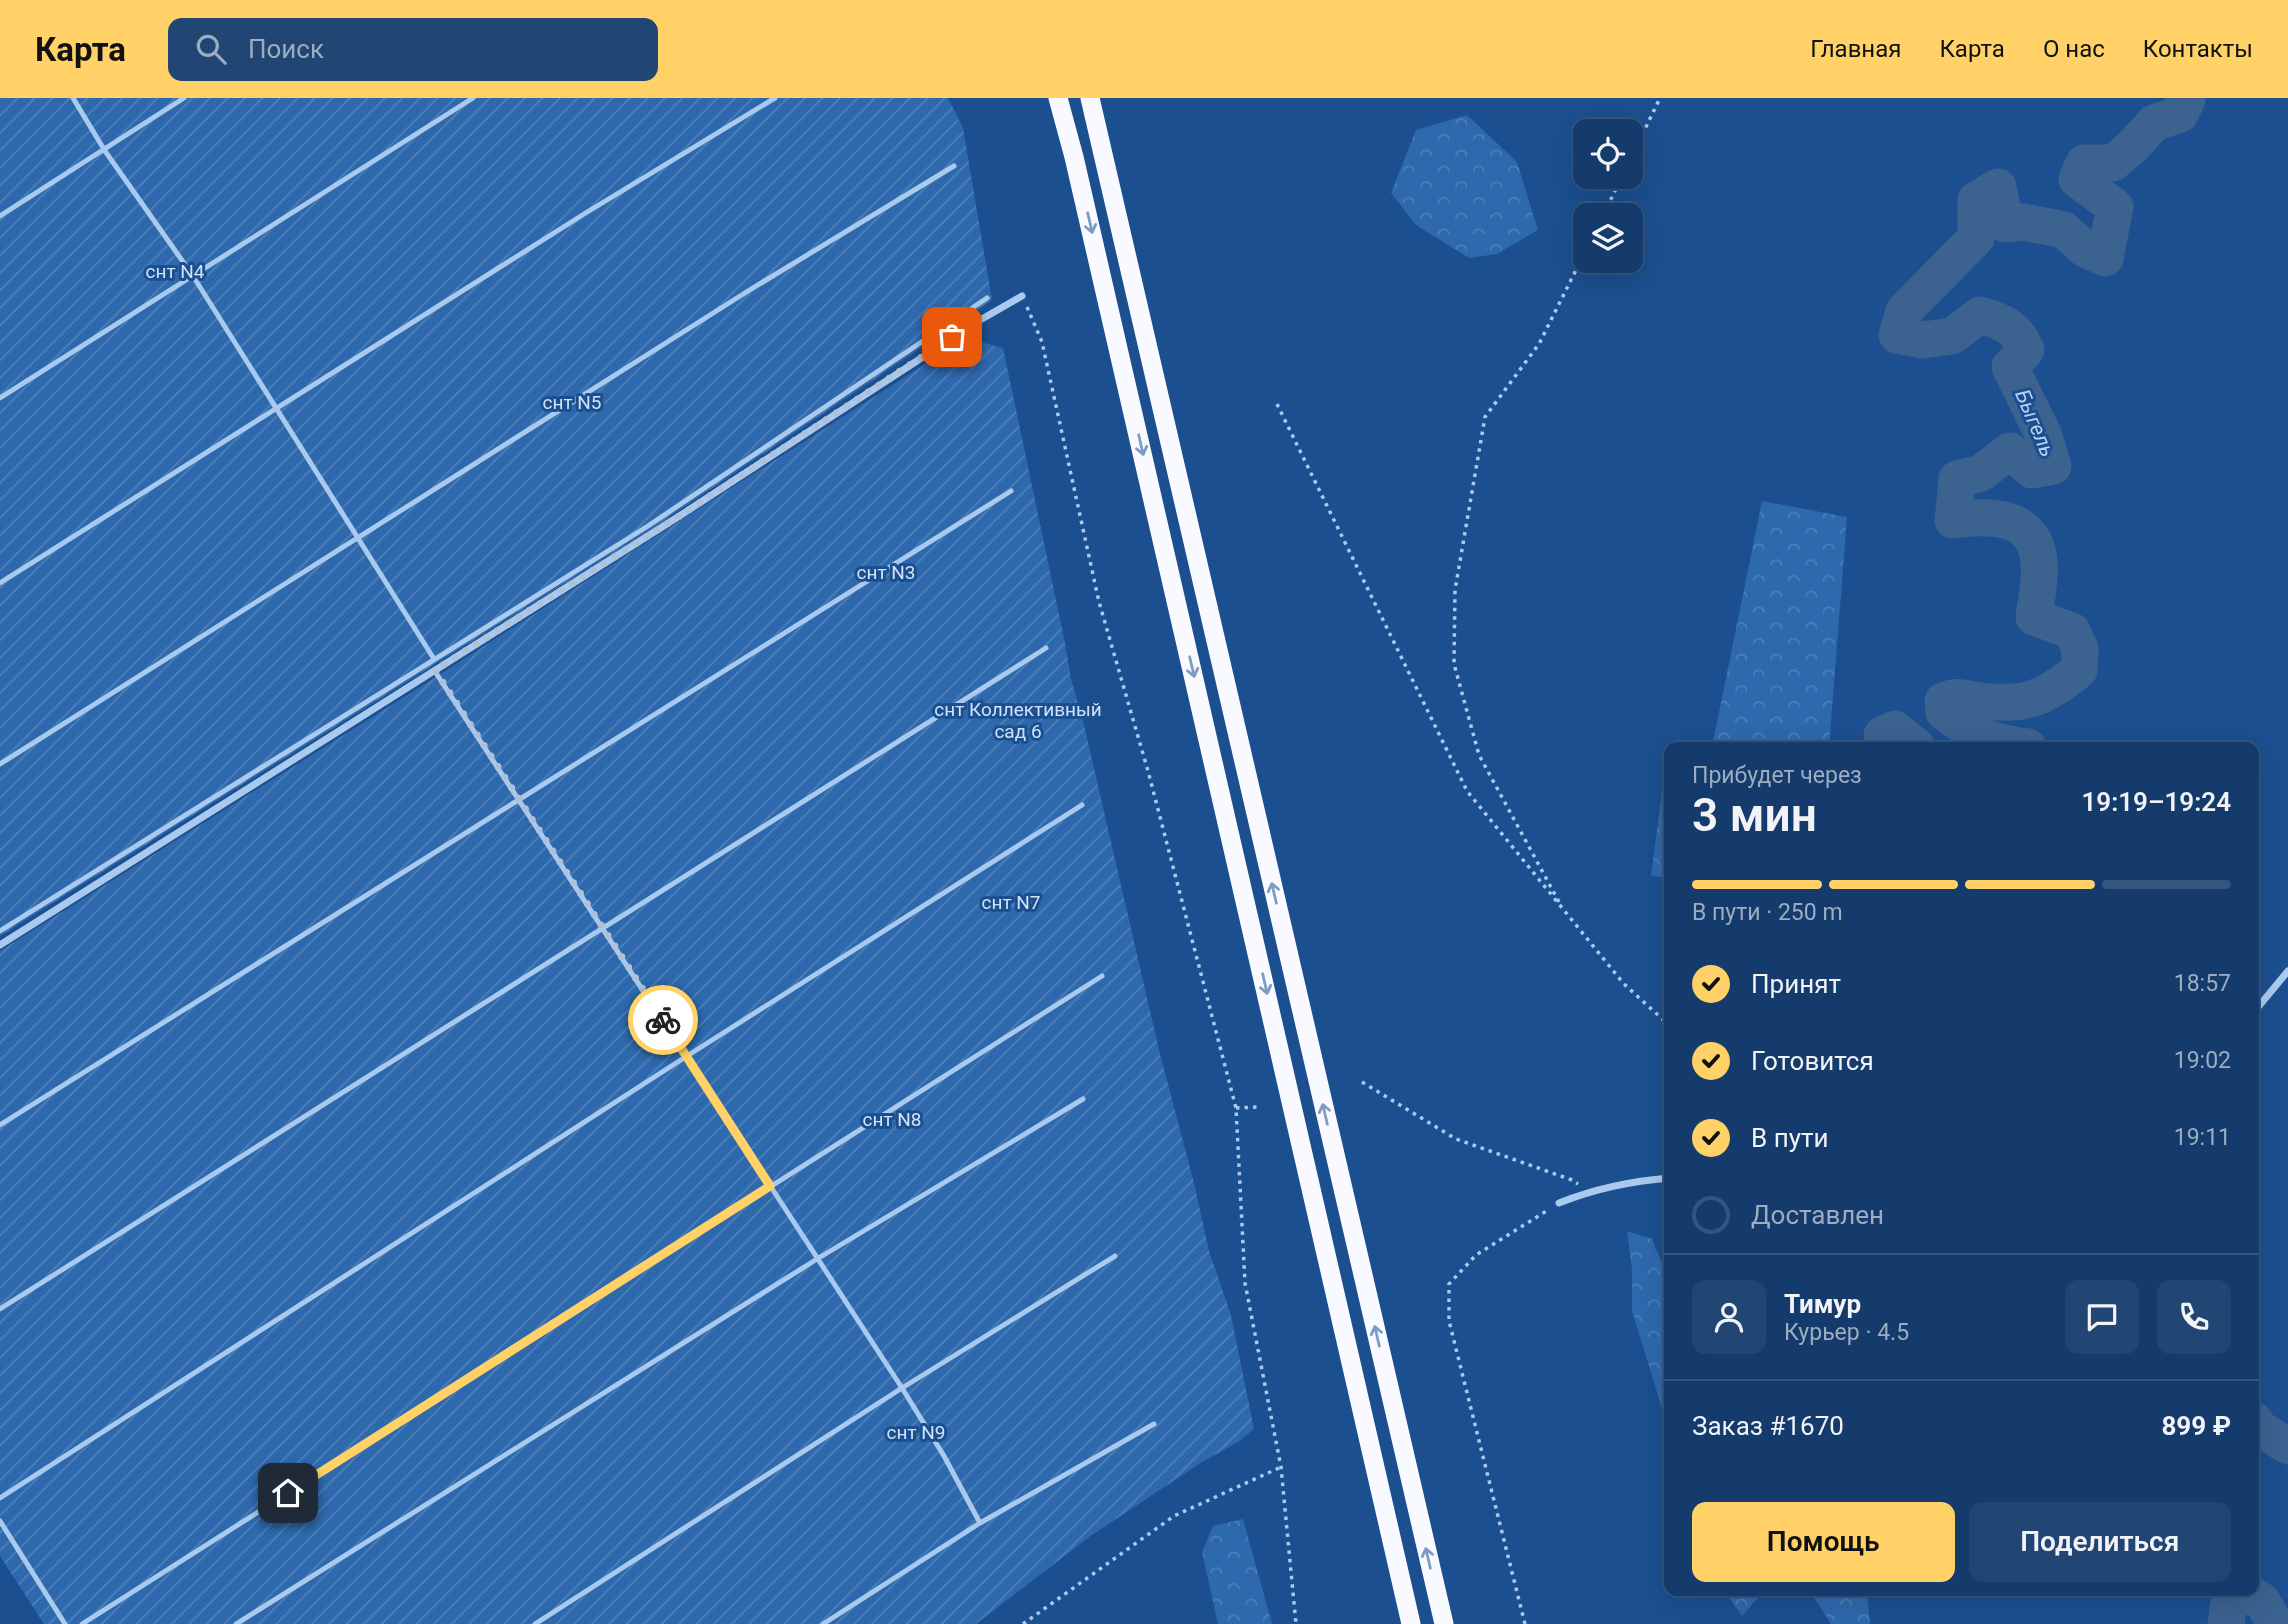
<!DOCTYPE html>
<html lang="ru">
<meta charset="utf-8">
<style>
:root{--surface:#143b6b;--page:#214673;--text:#f1f3f6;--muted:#9dadc1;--line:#33557e;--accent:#ffd166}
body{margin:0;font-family:Roboto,sans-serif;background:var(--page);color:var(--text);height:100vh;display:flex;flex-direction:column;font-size:26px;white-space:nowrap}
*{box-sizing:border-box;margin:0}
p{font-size:23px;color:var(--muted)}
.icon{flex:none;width:38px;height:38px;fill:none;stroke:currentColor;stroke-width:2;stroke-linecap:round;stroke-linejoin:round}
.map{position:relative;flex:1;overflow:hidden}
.sheet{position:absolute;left:1664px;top:644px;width:595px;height:854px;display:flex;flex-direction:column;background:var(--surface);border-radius:14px;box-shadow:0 7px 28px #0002,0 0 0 2px var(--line)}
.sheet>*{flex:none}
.buttons{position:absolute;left:1573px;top:21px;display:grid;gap:14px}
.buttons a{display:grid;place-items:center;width:70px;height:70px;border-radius:14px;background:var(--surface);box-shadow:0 7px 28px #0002,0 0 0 2px var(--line);font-size:35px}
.pin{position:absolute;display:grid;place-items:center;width:60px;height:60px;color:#fff;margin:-30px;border-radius:14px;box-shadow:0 4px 10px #0006}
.courier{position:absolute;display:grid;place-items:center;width:70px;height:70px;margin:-35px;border:5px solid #ffd166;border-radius:50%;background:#fff;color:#222;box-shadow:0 2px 9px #0007}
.summary em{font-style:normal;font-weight:600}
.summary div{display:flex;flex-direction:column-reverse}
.summary{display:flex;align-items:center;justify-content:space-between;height:119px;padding:0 28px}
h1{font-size:46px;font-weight:600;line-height:52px}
.bar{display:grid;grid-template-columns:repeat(4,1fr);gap:10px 7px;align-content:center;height:84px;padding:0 28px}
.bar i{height:9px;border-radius:5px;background:var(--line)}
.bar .selected{background:var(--accent)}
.bar p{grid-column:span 4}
.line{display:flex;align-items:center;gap:18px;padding:0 28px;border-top:2px solid var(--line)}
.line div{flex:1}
.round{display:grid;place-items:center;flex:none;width:74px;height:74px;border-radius:14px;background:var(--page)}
ol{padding:0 28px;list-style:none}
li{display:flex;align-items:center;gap:21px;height:77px}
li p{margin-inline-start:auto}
li .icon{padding:7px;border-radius:50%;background:var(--accent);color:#111;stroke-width:4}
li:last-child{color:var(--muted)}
li i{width:38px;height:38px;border:4px solid var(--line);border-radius:50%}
.action{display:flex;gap:14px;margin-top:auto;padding:14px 28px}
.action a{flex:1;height:80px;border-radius:14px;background:var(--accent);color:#111;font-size:28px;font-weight:600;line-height:80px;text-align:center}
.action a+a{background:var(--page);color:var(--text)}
header{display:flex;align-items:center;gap:42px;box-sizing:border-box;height:98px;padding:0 35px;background:var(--accent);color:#111}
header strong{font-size:33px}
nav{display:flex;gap:38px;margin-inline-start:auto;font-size:24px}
.search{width:490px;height:63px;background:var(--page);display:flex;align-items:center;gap:18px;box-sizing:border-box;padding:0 24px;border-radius:14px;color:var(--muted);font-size:26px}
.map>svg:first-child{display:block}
.forest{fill:url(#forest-crowns)}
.garden{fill:url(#garden-furrows)}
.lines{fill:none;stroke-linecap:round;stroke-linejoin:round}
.river{stroke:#3c6290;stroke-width:37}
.path{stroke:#a9c9ee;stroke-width:3.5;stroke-dasharray:3.5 5;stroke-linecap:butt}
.service{stroke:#a9c9ee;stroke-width:5}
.minor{stroke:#a9c9ee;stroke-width:7}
.trunk{stroke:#f8faff;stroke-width:19}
.oneway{stroke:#7e9cc1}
.done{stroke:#afc1d8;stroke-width:7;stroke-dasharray:0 12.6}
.route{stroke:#ffd166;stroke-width:9}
.labels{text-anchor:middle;stroke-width:6;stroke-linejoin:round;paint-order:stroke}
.park-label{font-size:19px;fill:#cfe3fa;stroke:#1b4f8f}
.water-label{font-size:21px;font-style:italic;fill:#b5d3f5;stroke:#1b4f8f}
</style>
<header>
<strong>Карта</strong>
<div class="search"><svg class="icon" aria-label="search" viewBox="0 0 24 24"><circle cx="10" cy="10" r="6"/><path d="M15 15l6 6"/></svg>Поиск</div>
<nav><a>Главная</a><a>Карта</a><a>О нас</a><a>Контакты</a></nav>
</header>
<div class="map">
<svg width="2288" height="1526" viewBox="0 0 2288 1526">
<defs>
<pattern id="forest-crowns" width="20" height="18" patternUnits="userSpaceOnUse" patternTransform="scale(1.75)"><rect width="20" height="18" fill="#2e69ad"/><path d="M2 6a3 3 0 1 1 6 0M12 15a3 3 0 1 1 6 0" fill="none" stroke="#4d80b9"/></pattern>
<pattern id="garden-furrows" width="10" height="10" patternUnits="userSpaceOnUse" patternTransform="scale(1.75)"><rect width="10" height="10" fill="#2e69ad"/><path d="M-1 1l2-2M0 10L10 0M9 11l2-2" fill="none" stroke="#4d80b9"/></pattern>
</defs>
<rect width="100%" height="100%" fill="#1b4f8f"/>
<!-- forest -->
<path class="forest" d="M1467 17 1517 64 1538 132 1497 156 1469 160 1416 127 1391 95 1416 32Z
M1762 403 1847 419 1829 649H1712Z
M1666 663 1670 664 1669 780 1651 778Z
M1627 1133 1652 1141 1669 1183V1333L1632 1213V1171Z
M1243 1421 1272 1526H1218L1202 1454 1213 1428Z
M1724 1493H1764L1742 1518Z
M1810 1493H1867L1870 1526H1831Z"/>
<!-- garden -->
<path class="garden" d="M0 0H948L963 30 992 202 650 432 0 838Z
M966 240 1003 250 1065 545 1071 581 1084 627 1160 956 1194 1085 1209 1153 1231 1217 1254 1331 1238 1344 1202 1364 1089 1439 976 1526H44L0 1458V853L420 589Z"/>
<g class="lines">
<!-- river -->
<path class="river" d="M1885 649 1882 637 1895 631 1917 649
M2028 649C1993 646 1972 636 1944 614L1943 603C1957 597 1961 600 1975 602 2022 609 2043 602 2079 572L2080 551 2072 533 2034 519C2036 502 2041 481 2039 464 2035 416 1990 417 1953 422L1957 381 1981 375 2010 353 2032 372 2053 368 2044 338 2010 269 2026 252C2016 228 2003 224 1980 217L1952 238 1923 242 1897 237 1904 213 1976 140V102L1998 89 2005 126 2024 124 2064 132 2085 151 2105 160 2115 109 2077 81 2084 65H2113L2133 48 2154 25 2180 16 2187 2 2184 0
M2254 1322 2260 1331 2288 1348
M2226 1526 2228 1509 2246 1493 2262 1503 2275 1526"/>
<!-- path -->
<path class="path" d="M1631 60 1660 0
M1603 117 1622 79
M1027 209 1042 244 1099 504 1148 673 1236 1010 1245 1185 1281 1369 1296 1526
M1277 306 1467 693 1624 886 1670 928
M1559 804 1479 657 1454 566 1455 492 1485 319 1539 246 1586 152
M1362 984 1456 1041 1572 1082 1578 1086
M1236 1010 1257 1009
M1023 1526 1174 1418 1281 1369
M1525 1526 1449 1223V1186L1476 1157 1548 1112"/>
<!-- service -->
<path class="service" d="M73 0 105 53 193 178 434 561
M0 118 184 0
M0 300 473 0
M0 485 584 116 775 0
M434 572 902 1290 944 1358 980 1425
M0 666 748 193 954 68
M0 833 648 428 987 200
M0 1027 1011 393
M0 1211 1046 550
M0 1400 687 958 1082 707
M0 1423 65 1526
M82 1526 1102 878
M236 1526 817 1161 1083 1001
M535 1526 902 1290 1115 1158
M823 1526 980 1425 1154 1326"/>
<!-- minor -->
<path class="minor" d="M0 847 681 417 975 225 1022 198
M2254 914 2288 873
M1559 1105C1594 1091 1631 1083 1670 1080"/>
<!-- trunk -->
<path class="trunk" d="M1058 0 1074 59 1411 1526
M1090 0 1444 1526"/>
</g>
<!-- one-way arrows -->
<defs><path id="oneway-shaft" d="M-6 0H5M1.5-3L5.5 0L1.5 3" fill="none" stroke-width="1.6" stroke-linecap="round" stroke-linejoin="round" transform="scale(1.75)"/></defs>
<g class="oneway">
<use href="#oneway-shaft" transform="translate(1090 125) rotate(77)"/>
<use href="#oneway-shaft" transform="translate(1141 347) rotate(77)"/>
<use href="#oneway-shaft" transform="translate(1192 569) rotate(77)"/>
<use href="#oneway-shaft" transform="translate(1274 795) rotate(-103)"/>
<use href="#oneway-shaft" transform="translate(1265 886) rotate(77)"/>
<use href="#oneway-shaft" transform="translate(1325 1016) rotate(-103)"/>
<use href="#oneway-shaft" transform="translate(1377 1238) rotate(-103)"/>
<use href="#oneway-shaft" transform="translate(1428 1460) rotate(-103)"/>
</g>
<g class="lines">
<!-- done -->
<path class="done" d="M663 922 435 572 681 417 952 239"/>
<!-- route -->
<path class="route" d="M288 1395 770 1088 663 922"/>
</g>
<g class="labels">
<!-- park labels -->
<g class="park-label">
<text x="175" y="180">снт N4</text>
<text x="572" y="311">снт N5</text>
<text x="886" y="481">снт N3</text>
<text x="1018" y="618">снт Коллективный<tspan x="1018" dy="22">сад 6</tspan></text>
<text x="1011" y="811">снт N7</text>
<text x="892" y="1028">снт N8</text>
<text x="916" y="1341">снт N9</text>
</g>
<!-- water labels -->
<g class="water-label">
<text transform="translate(2035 325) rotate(67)" y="7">Быгель</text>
</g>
</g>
</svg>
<div class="buttons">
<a><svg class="icon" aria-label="locate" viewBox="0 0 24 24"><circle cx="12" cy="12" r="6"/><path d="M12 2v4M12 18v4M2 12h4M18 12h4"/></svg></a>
<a><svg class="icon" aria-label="layers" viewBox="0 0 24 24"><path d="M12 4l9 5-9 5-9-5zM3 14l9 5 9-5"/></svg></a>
</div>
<div class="pin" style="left:952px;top:239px;background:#ea580c"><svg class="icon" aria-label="bag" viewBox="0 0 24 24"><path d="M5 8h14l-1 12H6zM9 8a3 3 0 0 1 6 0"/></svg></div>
<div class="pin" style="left:288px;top:1395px;background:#1f2937"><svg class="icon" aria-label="home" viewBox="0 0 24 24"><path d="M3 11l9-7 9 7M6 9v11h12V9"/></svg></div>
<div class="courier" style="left:663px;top:922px"><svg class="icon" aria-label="bike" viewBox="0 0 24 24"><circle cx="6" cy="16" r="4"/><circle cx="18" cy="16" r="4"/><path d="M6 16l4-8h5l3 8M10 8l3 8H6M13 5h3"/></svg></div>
<section class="sheet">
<div class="summary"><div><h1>3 мин</h1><p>Прибудет через</p></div><em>19:19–19:24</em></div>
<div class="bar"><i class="selected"></i><i class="selected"></i><i class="selected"></i><i></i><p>В пути · 250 m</p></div>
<ol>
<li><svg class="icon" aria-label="check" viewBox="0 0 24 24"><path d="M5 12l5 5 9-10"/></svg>Принят<p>18:57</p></li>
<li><svg class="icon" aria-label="check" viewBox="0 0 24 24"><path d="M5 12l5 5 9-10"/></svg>Готовится<p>19:02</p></li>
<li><svg class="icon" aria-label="check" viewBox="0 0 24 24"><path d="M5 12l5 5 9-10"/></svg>В пути<p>19:11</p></li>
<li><i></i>Доставлен</li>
</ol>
<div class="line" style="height:126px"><a class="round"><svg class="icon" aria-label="person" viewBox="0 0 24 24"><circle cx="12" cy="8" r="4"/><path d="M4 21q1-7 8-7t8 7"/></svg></a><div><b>Тимур</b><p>Курьер · 4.5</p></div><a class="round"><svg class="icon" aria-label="chat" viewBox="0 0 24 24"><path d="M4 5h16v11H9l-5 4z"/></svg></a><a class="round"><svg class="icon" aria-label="phone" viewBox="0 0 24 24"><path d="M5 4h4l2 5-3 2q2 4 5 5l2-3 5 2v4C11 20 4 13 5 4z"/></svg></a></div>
<div class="line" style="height:91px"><div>Заказ #1670</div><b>899 ₽</b></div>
<div class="action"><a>Помощь</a><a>Поделиться</a></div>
</section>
</div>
